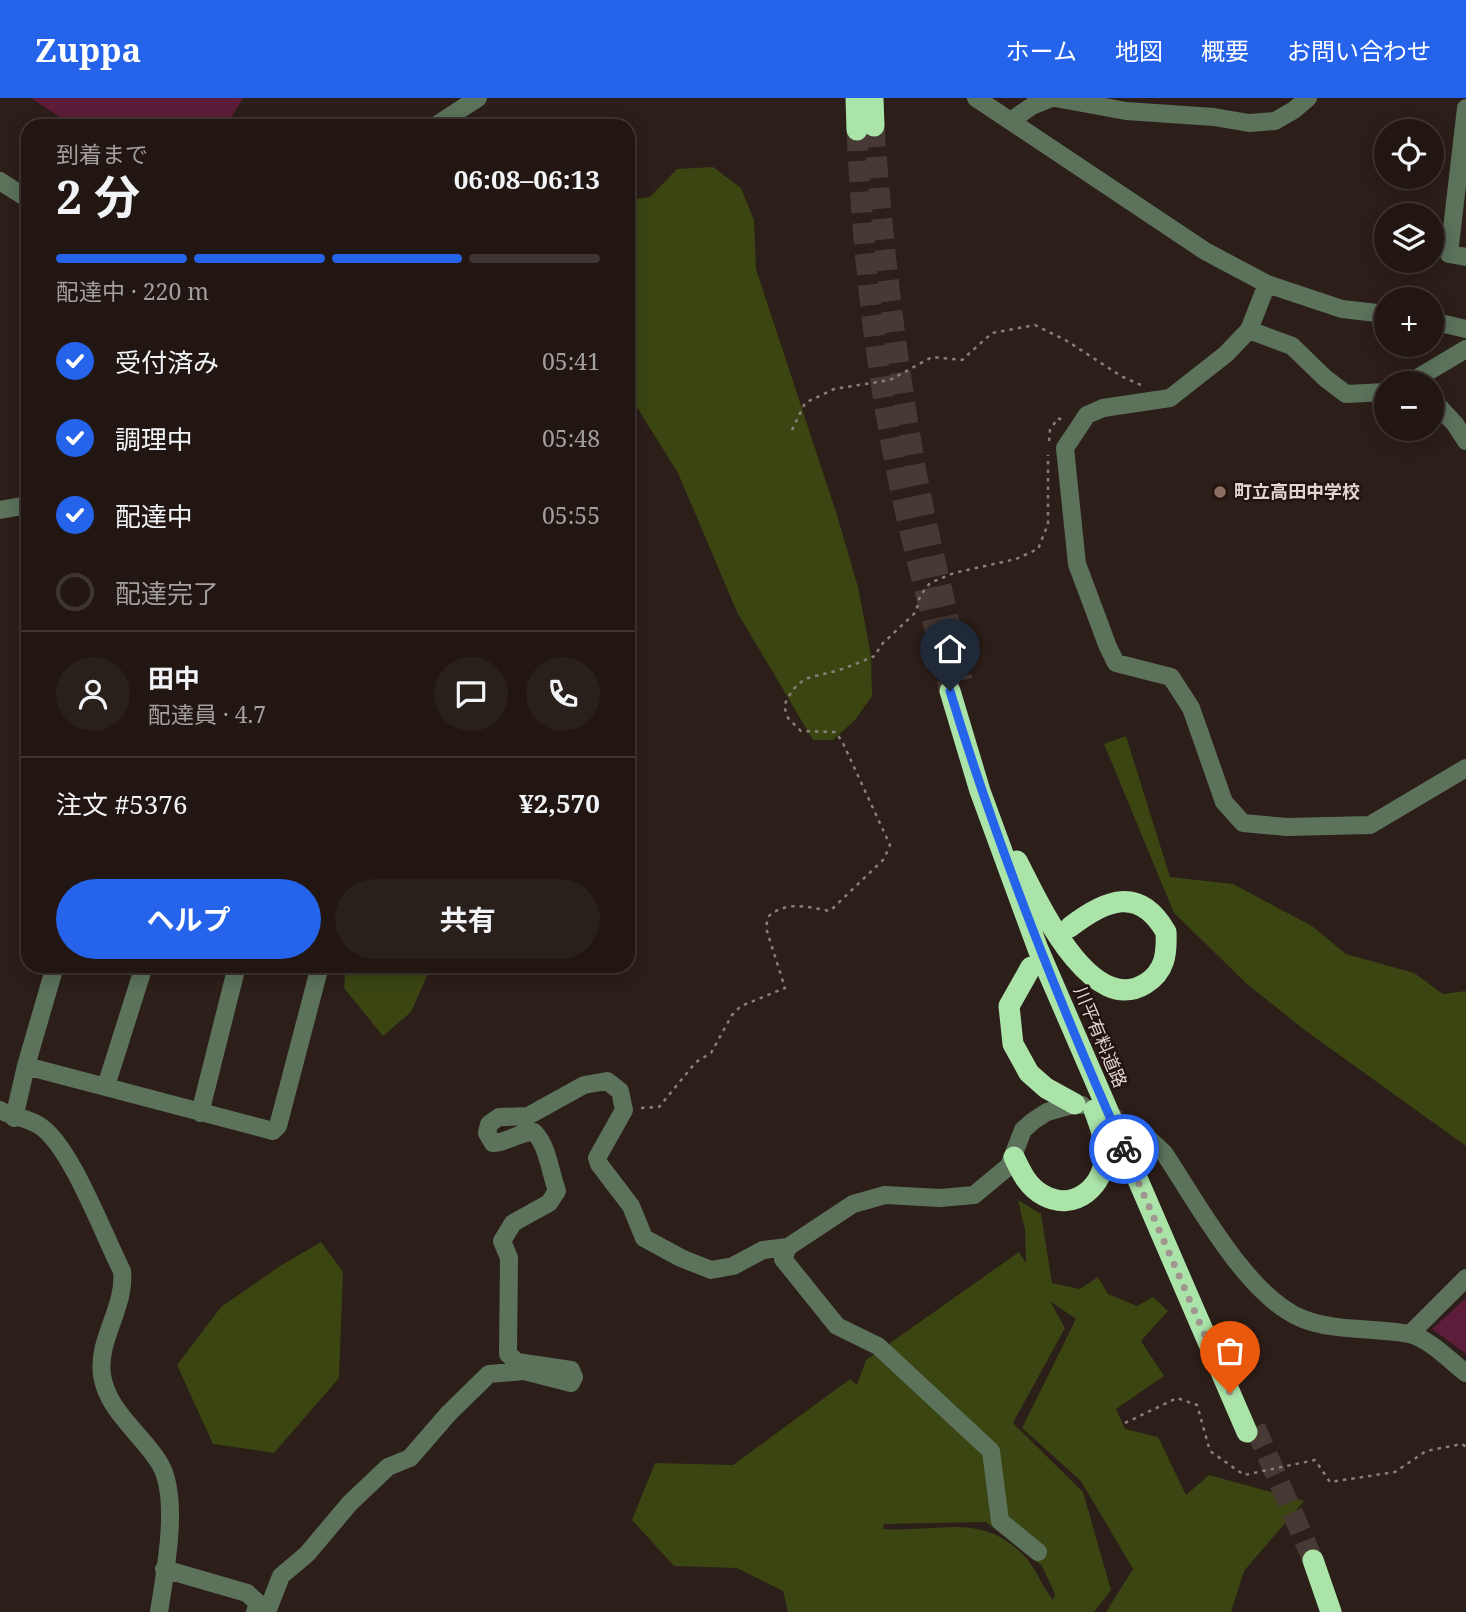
<!DOCTYPE html>
<html lang="ja">
<meta charset="utf-8">
<style>
:root{--surface:#211612;--page:#291f1b;--text:#f1f3f6;--muted:#a29f9f;--line:#3e3532;--accent:#2563eb}
body{margin:0;font-family:"Noto Serif","Noto Sans JP",serif;background:var(--page);color:var(--text);height:100vh;display:flex;flex-direction:column;font-size:26px;white-space:nowrap}
*{box-sizing:border-box;margin:0}
p{font-size:23px;color:var(--muted)}
.icon{flex:none;width:38px;height:38px;fill:none;stroke:currentColor;stroke-width:2;stroke-linecap:round;stroke-linejoin:round}
.map{position:relative;flex:1;overflow:hidden}
.details{position:absolute;left:21px;top:21px;width:614px;height:854px;display:flex;flex-direction:column;background:var(--surface);border-radius:21px;box-shadow:0 4px 18px #0003,0 0 0 2px var(--line)}
.details>*{flex:none}
.controls{position:absolute;left:1374px;top:21px;display:grid;gap:14px}
.controls a{display:grid;place-items:center;width:70px;height:70px;border-radius:50%;background:var(--surface);box-shadow:0 4px 18px #0003,0 0 0 2px var(--line);font-size:35px}
.pin{position:absolute;display:grid;place-items:center;width:60px;height:60px;color:#fff;margin:-72px -30px;border-radius:50% 50% 50% 0;rotate:-45deg;box-shadow:0 0 7px #0007}
.pin .icon{rotate:45deg}
.courier{position:absolute;display:grid;place-items:center;width:70px;height:70px;margin:-35px;border:5px solid #2563eb;border-radius:50%;background:#fff;color:#222;box-shadow:0 2px 9px #0007}
.overview em{font-style:normal;font-weight:700}
.overview div{display:flex;flex-direction:column-reverse}
.overview{display:flex;align-items:center;justify-content:space-between;height:119px;padding:0 35px}
h1{font-size:46px;font-weight:700;line-height:52px}
.bar{display:grid;grid-template-columns:repeat(4,1fr);gap:10px 7px;align-content:center;height:84px;padding:0 35px}
.bar i{height:9px;border-radius:5px;background:var(--line)}
.bar .on{background:var(--accent)}
.bar p{grid-column:span 4}
.line{display:flex;align-items:center;gap:18px;padding:0 35px;border-top:2px solid var(--line)}
.line div{flex:1}
.round{display:grid;place-items:center;flex:none;width:74px;height:74px;border-radius:37px;background:var(--page)}
ol{padding:0 35px;list-style:none}
li{display:flex;align-items:center;gap:21px;height:77px}
li p{margin-inline-start:auto}
li .icon{padding:7px;border-radius:50%;background:var(--accent);color:#fff;stroke-width:4}
li:last-child{color:var(--muted)}
li i{width:38px;height:38px;border:4px solid var(--line);border-radius:50%}
.button{display:flex;gap:14px;margin-top:auto;padding:14px 35px}
.button a{flex:1;height:80px;border-radius:42px;background:var(--accent);color:#fff;font-size:28px;font-weight:700;line-height:80px;text-align:center}
.button a+a{background:var(--page);color:var(--text)}
header{display:flex;align-items:center;gap:42px;box-sizing:border-box;height:98px;padding:0 35px;background:var(--accent);color:#fff}
header strong{font-size:33px}
nav{display:flex;gap:38px;margin-inline-start:auto;font-size:24px}
.map>svg:first-child{display:block}
.green{fill:#3a4512;fill-rule:evenodd}
.building{fill:#5d1c39}
.lines{fill:none;stroke-linecap:round;stroke-linejoin:round}
.minor-tunnel{stroke:#473934;stroke-width:18;stroke-dasharray:18 9;stroke-linecap:butt}
.highway-tunnel{stroke:#473934;stroke-width:21;stroke-dasharray:21 10;stroke-linecap:butt}
.path{stroke:#8a7e79;stroke-width:2.5;stroke-dasharray:3.5 5;stroke-linecap:butt}
.minor{stroke:#5c725b;stroke-width:18}
.highway{stroke:#abe4a9;stroke-width:21}
.done{stroke:#a09590;stroke-width:7;stroke-dasharray:0 12.6}
.route{stroke:#2563eb;stroke-width:9}
.education-dot{fill:#8d6e63;stroke:#22150f;stroke-width:2.5}
.labels{text-anchor:middle;stroke-width:5;stroke-linejoin:round;paint-order:stroke}
.poi-label{font-size:18px;font-weight:bold;fill:#dfd5d1;stroke:#22150f;text-anchor:start}
.street-label{font-size:18px;fill:#dfd5d1;stroke:#22150f}
</style>
<header>
<strong>Zuppa</strong>
<nav><a>ホーム</a><a>地図</a><a>概要</a><a>お問い合わせ</a></nav>
</header>
<div class="map">
<svg width="1466" height="1514" viewBox="0 0 1466 1514">
<rect width="100%" height="100%" fill="#2c1e18"/>
<!-- green -->
<path class="green" d="M713 69 741 90 754 122 756 171 836 414 858 489 871 557 872 598 855 622 833 642H813L737 514 678 375 628 295V102L650 99 677 71Z
M1126 638 1170 779 1233 786 1312 828 1346 856 1414 875 1443 896 1466 893V1048L1306 933 1247 886 1174 815 1104 646Z
M346 868H431V869L411 914 383 938 344 890Z
M1018 1102 1041 1116 1052 1185 1080 1191 1098 1179 1108 1196 1137 1208 1153 1199 1168 1213 1141 1243 1164 1278 1116 1311 1125 1331 1158 1339 1186 1397 1209 1377 1304 1403 1244 1473 1231 1514H1106L1133 1471 1081 1383 1022 1330 1076 1221 1050 1203 1065 1230 1013 1325 1083 1394 1111 1492 1094 1514H788L783 1493 737 1470 674 1468 632 1422 655 1365 733 1367 850 1281 857 1287 866 1262 1019 1154 1026 1165 1025 1132ZM986 1424 1042 1468 1055 1496 1053 1502C1043 1490 1037 1473 1027 1461 984 1412 938 1435 883 1431L884 1426Z
M321 1144 343 1174 339 1280 274 1355 213 1346 177 1267 221 1209 280 1168Z"/>
<!-- building -->
<path class="building" d="M31 0H243L226 28H73Z
M1466 1200V1256L1432 1231Z"/>
<g class="lines">
<!-- minor-tunnel -->
<path class="minor-tunnel" d="M1103 1014 1126 1024 1148 1040"/>
<!-- highway-tunnel -->
<path class="highway-tunnel" d="M874 28C882 142 895 255 915 368 928 440 947 510 962 582
M857 32C862 145 874 259 896 370 911 445 933 519 950 593
M1255 1329 1313 1462"/>
<!-- path -->
<path class="path" d="M792 332 805 305 834 291 890 282 932 259 962 262 992 235 1035 227 1067 243 1121 278 1141 287
M1049 343 1050 332 1058 320 1064 323
M641 1010 659 1009 696 964 711 955 732 917 741 908 785 890 766 830 768 819C786 802 807 809 830 813L884 761 890 747 842 643 835 634 801 633 788 620 784 608C799 575 810 581 839 572 852 568 864 562 875 558L881 547 916 514 920 498 930 485 954 475 1016 461 1038 451 1048 426V357
M1125 1325 1177 1300 1197 1307 1210 1353 1244 1377 1315 1362 1330 1384 1395 1374 1426 1353 1462 1346 1466 1349"/>
<!-- minor -->
<path class="minor" d="M976 0 1205 153 1267 186 1342 211 1386 216
M1055 0 1126 13 1214 19 1249 25 1275 23 1294 12 1308 0
M1466 10 1449 156 1466 159
M1012 22 1032 8 1052 0
M435 28 478 0
M0 83 28 101
M1267 186 1249 232 1226 256 1170 300 1103 310 1087 317 1065 350 1077 466 1108 549 1116 565 1171 579 1191 610 1224 704 1243 725 1287 729 1370 727 1466 670
M1432 223 1466 231
M1249 232 1292 248 1325 280 1346 296 1386 294
M1409 285 1466 251
M1432 301 1455 326 1466 343
M0 412 28 407
M26 968 273 1033 278 1028 320 868
M106 988 144 868
M0 1012C12 1019 29 1020 40 1028 71 1048 104 1138 122 1173 126 1209 97 1241 102 1277 107 1313 143 1337 160 1366 180 1400 165 1475 159 1514
M200 1015 237 868
M14 1020 26 968 55 868
M1148 1040 1164 1055C1197 1104 1248 1200 1303 1221 1337 1234 1373 1229 1409 1236 1430 1241 1449 1262 1466 1275
M1410 1236 1466 1180
M1038 1454 1000 1423 991 1353 878 1248 837 1228 783 1161 788 1149 853 1106 885 1097 940 1100 974 1097 1009 1068 1023 1032 1033 1023 1047 1014 1075 1006 1082 1007
M164 1471 247 1495 258 1505 255 1514
M267 1514 281 1478 307 1456 350 1405 388 1369 410 1360 449 1315 489 1276 524 1273 571 1285 574 1279 571 1272 517 1264 508 1256 509 1160 502 1143 513 1125 549 1105 557 1093C550 1074 548 1048 534 1034 518 1034 509 1044 493 1045L487 1035 489 1026 499 1019 528 1018 584 987 607 983 620 993 624 1012 597 1060 599 1066 631 1108 644 1140 681 1160 711 1172 733 1168 763 1152 788 1149"/>
<!-- highway -->
<path class="highway" d="M856 0 857 32
M873 0 874 28
M950 593 980 693 1038 851 1247 1334
M1017 763C1036 799 1089 920 1145 886 1165 874 1167 856 1166 834 1139 787 1105 802 1070 829
M1031 869 1009 908 1013 946 1029 975 1046 990 1075 1006
M1014 1059C1021 1074 1028 1089 1043 1097 1075 1115 1106 1087 1105 1054 1105 1040 1099 1025 1094 1012
M1313 1462 1331 1514"/>
</g>
<g class="lines">
<!-- done -->
<path class="done" d="M1124 1051 1230 1295"/>
<!-- route -->
<path class="route" d="M950 593C998 751 1057 900 1124 1051"/>
</g>
<!-- markers -->
<circle class="education-dot" cx="1220" cy="394" r="7"/>
<g class="labels">
<!-- poi labels -->
<g class="poi-label">
<text x="1234" y="400">町立高田中学校</text>
</g>
<!-- street labels -->
<g class="street-label">
<text transform="translate(1100 939) rotate(67)" y="6">川平有料道路</text>
</g>
</g>
</svg>
<div class="controls">
<a><svg class="icon" aria-label="locate" viewBox="0 0 24 24"><circle cx="12" cy="12" r="6"/><path d="M12 2v4M12 18v4M2 12h4M18 12h4"/></svg></a>
<a><svg class="icon" aria-label="layers" viewBox="0 0 24 24"><path d="M12 4l9 5-9 5-9-5zM3 14l9 5 9-5"/></svg></a>
<a>+</a>
<a>−</a>
</div>
<div class="pin" style="left:1230px;top:1295px;background:#ea580c"><svg class="icon" aria-label="bag" viewBox="0 0 24 24"><path d="M5 8h14l-1 12H6zM9 8a3 3 0 0 1 6 0"/></svg></div>
<div class="pin" style="left:950px;top:593px;background:#1f2937"><svg class="icon" aria-label="home" viewBox="0 0 24 24"><path d="M3 11l9-7 9 7M6 9v11h12V9"/></svg></div>
<div class="courier" style="left:1124px;top:1051px"><svg class="icon" aria-label="bike" viewBox="0 0 24 24"><circle cx="6" cy="16" r="4"/><circle cx="18" cy="16" r="4"/><path d="M6 16l4-8h5l3 8M10 8l3 8H6M13 5h3"/></svg></div>
<section class="details">
<div class="overview"><div><h1>2 分</h1><p>到着まで</p></div><em>06:08–06:13</em></div>
<div class="bar"><i class="on"></i><i class="on"></i><i class="on"></i><i></i><p>配達中 · 220 m</p></div>
<ol>
<li><svg class="icon" aria-label="check" viewBox="0 0 24 24"><path d="M5 12l5 5 9-10"/></svg>受付済み<p>05:41</p></li>
<li><svg class="icon" aria-label="check" viewBox="0 0 24 24"><path d="M5 12l5 5 9-10"/></svg>調理中<p>05:48</p></li>
<li><svg class="icon" aria-label="check" viewBox="0 0 24 24"><path d="M5 12l5 5 9-10"/></svg>配達中<p>05:55</p></li>
<li><i></i>配達完了</li>
</ol>
<div class="line" style="height:126px"><a class="round"><svg class="icon" aria-label="person" viewBox="0 0 24 24"><circle cx="12" cy="8" r="4"/><path d="M4 21q1-7 8-7t8 7"/></svg></a><div><b>田中</b><p>配達員 · 4.7</p></div><a class="round"><svg class="icon" aria-label="chat" viewBox="0 0 24 24"><path d="M4 5h16v11H9l-5 4z"/></svg></a><a class="round"><svg class="icon" aria-label="phone" viewBox="0 0 24 24"><path d="M5 4h4l2 5-3 2q2 4 5 5l2-3 5 2v4C11 20 4 13 5 4z"/></svg></a></div>
<div class="line" style="height:91px"><div>注文 #5376</div><b>¥2,570</b></div>
<div class="button"><a>ヘルプ</a><a>共有</a></div>
</section>
</div>
